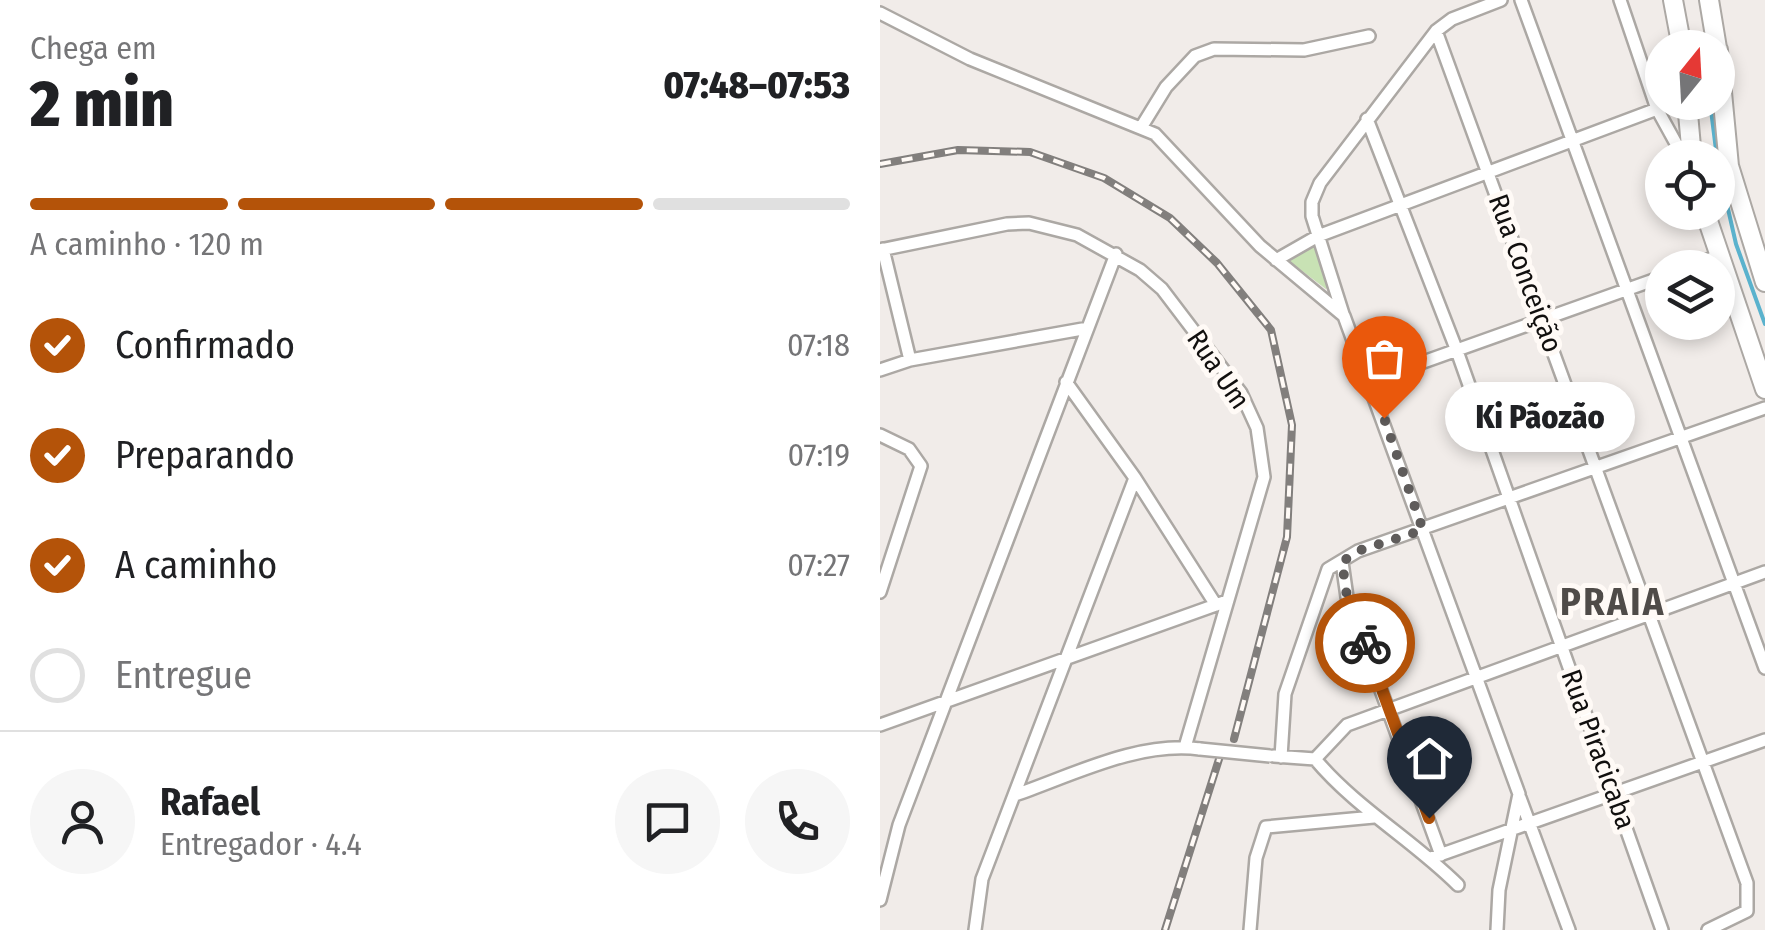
<!DOCTYPE html>
<html lang="pt">
<meta charset="utf-8">
<style>
:root{--surface:#fff;--page:#f6f6f6;--text:#202124;--muted:#757577;--line:#e0e0e0;--accent:#b45309}
body{margin:0;font-family:"Fira Sans Condensed",sans-serif;background:var(--page);color:var(--text);height:100vh;display:flex;flex-direction:column;font-size:38px;white-space:nowrap}
*{box-sizing:border-box;margin:0}
p{font-size:32px;color:var(--muted)}
.icon{flex:none;width:55px;height:55px;fill:none;stroke:currentColor;stroke-width:2;stroke-linecap:round;stroke-linejoin:round}
.map{position:relative;flex:1;overflow:hidden}
.panel{display:flex;flex-direction:column;background:var(--surface);width:880px}
.panel>*{flex:none}
.needle{width:65px;rotate:18deg}
.fabs{position:absolute;left:765px;top:30px;display:grid;gap:20px}
.fabs a{display:grid;place-items:center;width:90px;height:90px;border-radius:50%;background:var(--surface);box-shadow:0 5px 15px #0003;font-size:50px}
.pin{position:absolute;display:grid;place-items:center;width:85px;height:85px;color:#fff;margin:-102px -42px;border-radius:50% 50% 50% 0;rotate:-45deg;box-shadow:0 0 10px #0007}
.pin .icon{rotate:45deg}
.courier{position:absolute;display:grid;place-items:center;width:100px;height:100px;margin:-50px;border:8px solid #b45309;border-radius:50%;background:#fff;color:#222;box-shadow:0 2px 12px #0007}
.bubble{position:absolute;height:70px;border-radius:35px;background:var(--surface);box-shadow:0 5px 15px #0003;font-size:32px;font-weight:800;line-height:70px;text-align:center}
.head em{font-style:normal;font-weight:800}
.head div{display:flex;flex-direction:column-reverse}
.head{display:flex;align-items:center;justify-content:space-between;height:170px;padding:0 30px}
h1{font-size:65px;font-weight:800;line-height:75px}
.bar{display:grid;grid-template-columns:repeat(4,1fr);gap:15px 10px;align-content:center;height:120px;padding:0 30px}
.bar i{height:12px;border-radius:8px;background:var(--line)}
.bar .selected{background:var(--accent)}
.bar p{grid-column:span 4}
.line{display:flex;align-items:center;gap:25px;padding:0 30px;border-top:2px solid var(--line)}
.line div{flex:1}
.round{display:grid;place-items:center;flex:none;width:105px;height:105px;border-radius:52px;background:var(--page)}
ol{padding:0 30px;list-style:none}
li{display:flex;align-items:center;gap:30px;height:110px}
li p{margin-inline-start:auto}
li .icon{padding:10px;border-radius:50%;background:var(--accent);color:#fff;stroke-width:4}
li:last-child{color:var(--muted)}
li i{width:55px;height:55px;border:5px solid var(--line);border-radius:50%}
main{display:flex;flex:1;min-height:0}
.map>svg:first-child{display:block}
.green{fill:#c8e2b4}
.lines{fill:none;stroke-linecap:round;stroke-linejoin:round}
.stream{stroke:#5ab2cd;stroke-width:4}
.minor-casing{stroke:#aca8a4;stroke-width:16}
.primary-casing{stroke:#aca8a4;stroke-width:22}
.minor{stroke:#fff;stroke-width:11}
.primary{stroke:#fff;stroke-width:18}
.rail-casing{stroke:#827f7d;stroke-width:8}
.rail{stroke:#fffaf6;stroke-width:4;stroke-dasharray:11;stroke-linecap:butt}
.minor-bridge-casing{stroke:#aca8a4;stroke-width:16;stroke-linecap:butt}
.minor-bridge{stroke:#fff;stroke-width:11}
.done{stroke:#5f5c5b;stroke-width:10;stroke-dasharray:0 18}
.route{stroke:#b45309;stroke-width:12}
.labels{text-anchor:middle;stroke-width:10;stroke-linejoin:round;paint-order:stroke}
.street-label{font-size:28px;fill:#110f0e;stroke:#fffaf6}
.district-label{font-size:38px;font-weight:bold;letter-spacing:2.5px;fill:#4f4b48;stroke:#fffaf6}
</style>
<main>
<section class="panel">
<div class="head"><div><h1>2 min</h1><p>Chega em</p></div><em>07:48–07:53</em></div>
<div class="bar"><i class="selected"></i><i class="selected"></i><i class="selected"></i><i></i><p>A caminho · 120 m</p></div>
<ol>
<li><svg class="icon" aria-label="check" viewBox="0 0 24 24"><path d="M5 12l5 5 9-10"/></svg>Confirmado<p>07:18</p></li>
<li><svg class="icon" aria-label="check" viewBox="0 0 24 24"><path d="M5 12l5 5 9-10"/></svg>Preparando<p>07:19</p></li>
<li><svg class="icon" aria-label="check" viewBox="0 0 24 24"><path d="M5 12l5 5 9-10"/></svg>A caminho<p>07:27</p></li>
<li><i></i>Entregue</li>
</ol>
<div class="line" style="height:180px"><a class="round"><svg class="icon" aria-label="person" viewBox="0 0 24 24"><circle cx="12" cy="8" r="4"/><path d="M4 21q1-7 8-7t8 7"/></svg></a><div><b>Rafael</b><p>Entregador · 4.4</p></div><a class="round"><svg class="icon" aria-label="chat" viewBox="0 0 24 24"><path d="M4 5h16v11H9l-5 4z"/></svg></a><a class="round"><svg class="icon" aria-label="phone" viewBox="0 0 24 24"><path d="M5 4h4l2 5-3 2q2 4 5 5l2-3 5 2v4C11 20 4 13 5 4z"/></svg></a></div>
</section>
<div class="map">
<svg width="885" height="930" viewBox="0 0 885 930">
<rect width="100%" height="100%" fill="#f1ece9"/>
<!-- green -->
<path class="green" d="M437 244 450 286 446 289 409 261Z"/>
<g class="lines">
<!-- stream -->
<path class="stream" d="M830 102 837 158
M838 165 856 244 885 324"/>
<defs>
<path id="minor" d="M641 0 885 668
M740 0 777 109 804 158
M0 13 90 59 275 134 380 246 464 316 639 794 619 890 617 930
M556 31 867 883V911L828 930
M487 119 577 351 782 930
M262 126 286 87 315 56 334 49 424 50 489 36
M3 249 30 360
M0 250 127 224 149 223 197 235 260 270 282 289 361 393 377 428 384 477 305 747
M396 260 438 236 777 109
M807 268 838 256
M463 314 432 216V202L440 183 556 31 572 19 621 0
M0 370 30 360 208 328
M490 381 782 277
M186 382 255 478 336 605
M0 435 29 449 41 466 0 592
M462 562 467 597 561 855
M0 725 347 601
M394 756 435 759
M401 757 405 694 448 569 478 551 885 408
M435 759 467 725 885 572
M435 759C476 808 533 840 578 885
M135 795C193 775 258 741 320 749
M640 798 689 930
M551 858 885 740
M0 900 19 825 236 254
M95 930 102 879 255 478
M370 930 376 858 386 827 494 817"/>
<path id="primary" d="M793 0 802 48
M829 0 837 48
M838 50 849 166 885 282
M807 102 812 158
M825 212 885 389"/>
</defs>
<!-- minor casing -->
<use href="#minor" class="minor-casing"/>
<!-- primary casing -->
<use href="#primary" class="primary-casing"/>
<!-- minor -->
<use href="#minor" class="minor"/>
<!-- primary -->
<use href="#primary" class="primary"/>
<defs>
<path id="rail" d="M0 164 78 150 150 152 224 178 290 218 337 263 391 330 412 425 407 537 354 739
M285 930 340 756"/>
</defs>
<!-- rail casing -->
<use href="#rail" class="rail-casing"/>
<!-- rail -->
<use href="#rail" class="rail"/>
<defs>
<path id="minor-bridge" d="M320 749 390 756"/>
</defs>
<!-- minor-bridge casing -->
<use href="#minor-bridge" class="minor-bridge-casing"/>
<!-- minor-bridge -->
<use href="#minor-bridge" class="minor-bridge"/>
</g>
<g class="lines">
<!-- done -->
<path class="done" d="M485 643 467 597 462 562 478 551 543 530 504 418"/>
<!-- route -->
<path class="route" d="M485 643 549 818"/>
</g>
<g class="labels">
<!-- street labels -->
<g class="street-label">
<text transform="translate(646 273) rotate(70)" y="10">Rua Conceição</text>
<text transform="translate(339 369) rotate(56)" y="10">Rua Um</text>
<text transform="translate(719 749) rotate(70)" y="10">Rua Piracicaba</text>
</g>
<!-- district labels -->
<g class="district-label">
<text x="733" y="615">PRAIA</text>
</g>
</g>
</svg>
<div class="fabs">
<a><svg class="needle" viewBox="-14 -14 28 28"><path d="M0-13l5 13h-10z" fill="#e53935"/><path d="M0 13l5-13h-10z" fill="#757577"/></svg></a>
<a><svg class="icon" aria-label="locate" viewBox="0 0 24 24"><circle cx="12" cy="12" r="6"/><path d="M12 2v4M12 18v4M2 12h4M18 12h4"/></svg></a>
<a><svg class="icon" aria-label="layers" viewBox="0 0 24 24"><path d="M12 4l9 5-9 5-9-5zM3 14l9 5 9-5"/></svg></a>
</div>
<div class="pin" style="left:504px;top:418px;background:#ea580c"><svg class="icon" aria-label="bag" viewBox="0 0 24 24"><path d="M5 8h14l-1 12H6zM9 8a3 3 0 0 1 6 0"/></svg></div>
<div class="pin" style="left:549px;top:818px;background:#1f2937"><svg class="icon" aria-label="home" viewBox="0 0 24 24"><path d="M3 11l9-7 9 7M6 9v11h12V9"/></svg></div>
<div class="courier" style="left:485px;top:643px"><svg class="icon" aria-label="bike" viewBox="0 0 24 24"><circle cx="6" cy="16" r="4"/><circle cx="18" cy="16" r="4"/><path d="M6 16l4-8h5l3 8M10 8l3 8H6M13 5h3"/></svg></div>
<div class="bubble" style="left:565px;top:382px;width:190px">Ki Pãozão</div>
</div>
</main>
